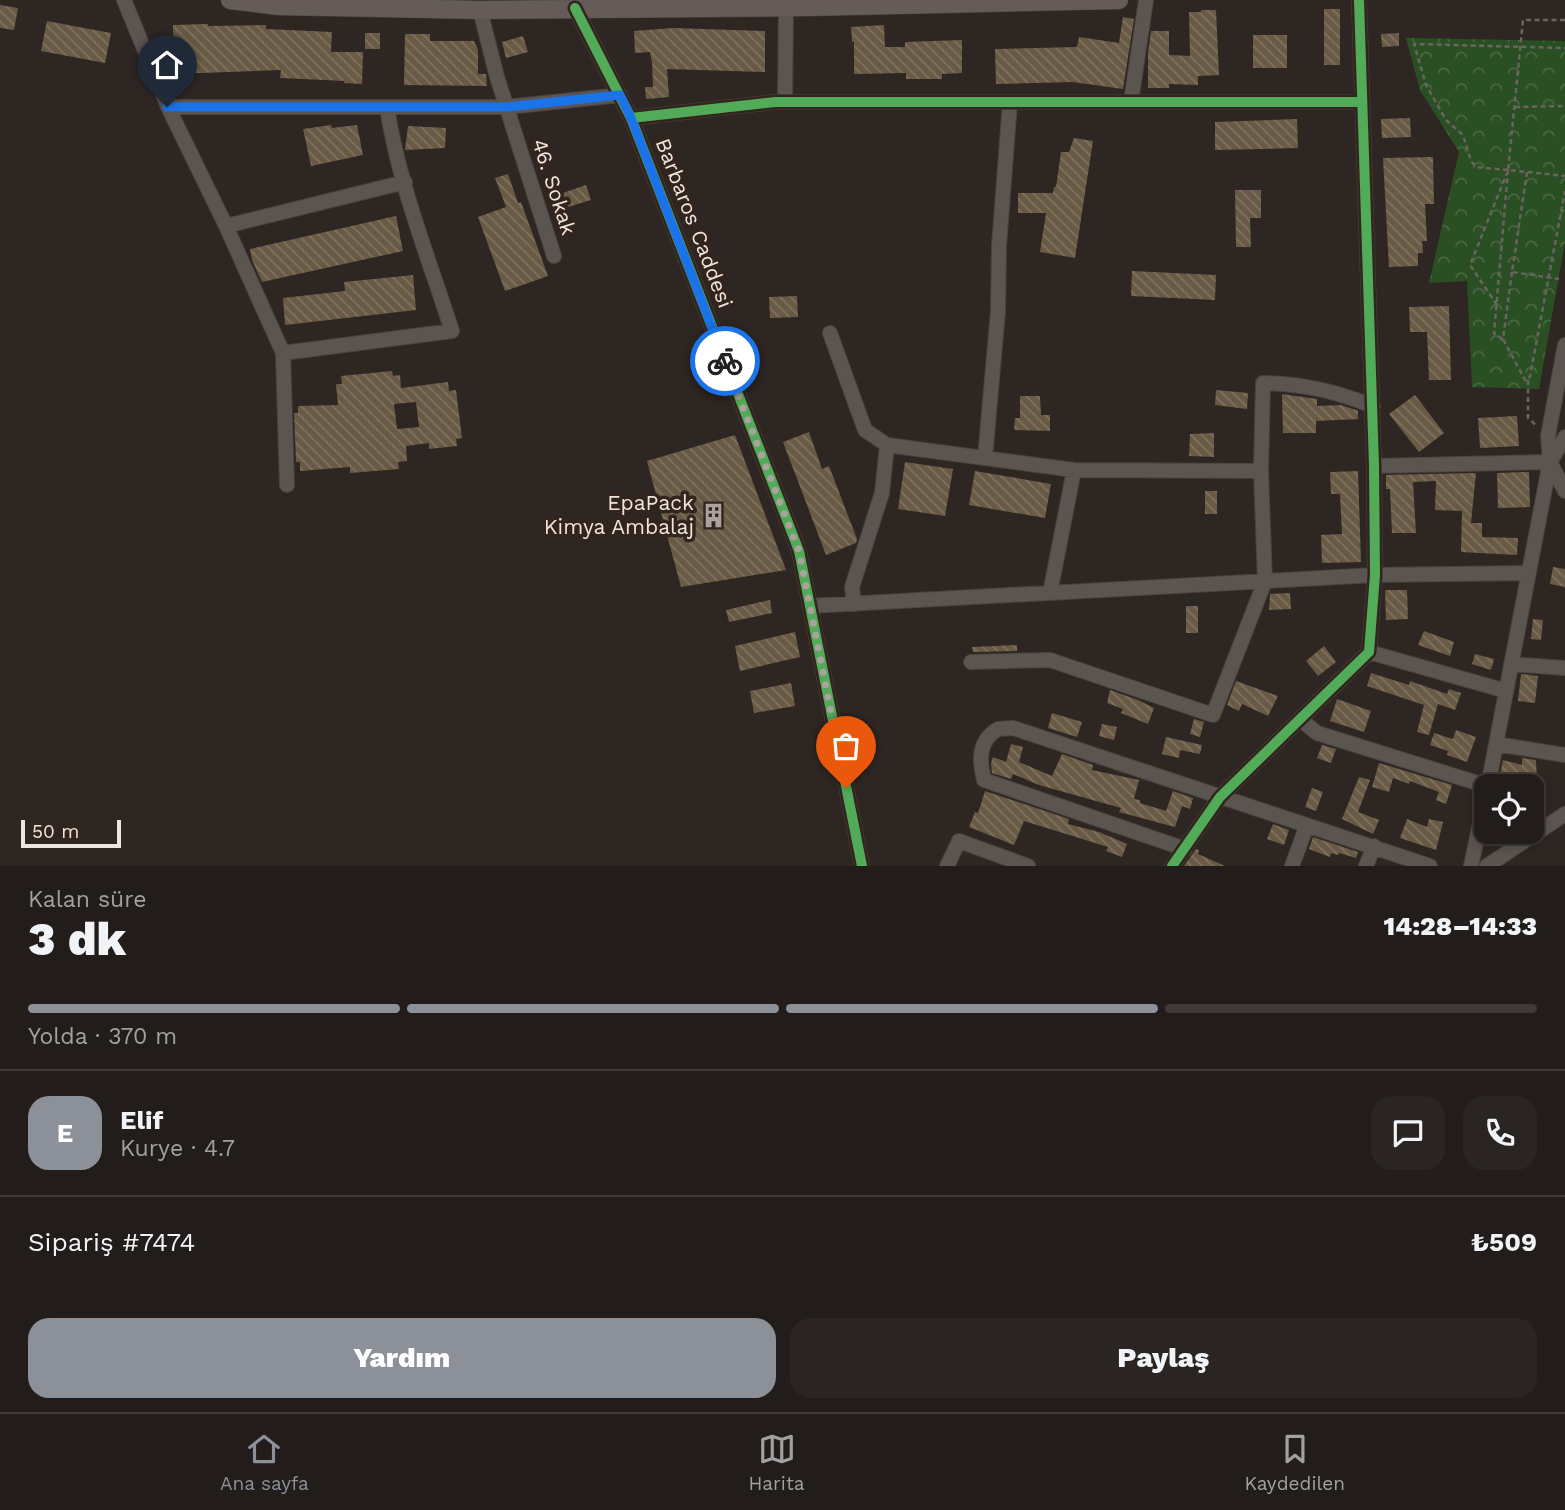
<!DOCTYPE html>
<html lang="tr">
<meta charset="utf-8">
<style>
:root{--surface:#221c1a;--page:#2a2523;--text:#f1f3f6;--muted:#a2a1a2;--line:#3f3a39;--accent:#8c9099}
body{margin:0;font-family:"Work Sans",sans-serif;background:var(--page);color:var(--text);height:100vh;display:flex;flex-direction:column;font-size:26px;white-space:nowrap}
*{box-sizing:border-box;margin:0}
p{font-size:23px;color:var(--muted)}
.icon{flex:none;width:38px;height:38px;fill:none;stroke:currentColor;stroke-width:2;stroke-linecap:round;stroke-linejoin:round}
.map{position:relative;height:866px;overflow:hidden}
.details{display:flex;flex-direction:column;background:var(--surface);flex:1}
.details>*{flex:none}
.buttons{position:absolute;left:1474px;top:774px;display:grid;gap:14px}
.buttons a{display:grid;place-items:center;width:70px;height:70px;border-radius:14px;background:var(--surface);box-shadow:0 4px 10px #0003,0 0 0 2px var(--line);font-size:35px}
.scale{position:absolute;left:21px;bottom:18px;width:100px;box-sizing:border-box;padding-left:7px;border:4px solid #eee5df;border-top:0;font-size:19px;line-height:24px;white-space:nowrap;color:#eee5df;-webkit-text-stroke:5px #33251d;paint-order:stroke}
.pin{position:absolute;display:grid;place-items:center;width:60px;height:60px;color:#fff;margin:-72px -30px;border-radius:50% 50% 50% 0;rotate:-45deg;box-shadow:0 0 7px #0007}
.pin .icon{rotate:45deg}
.courier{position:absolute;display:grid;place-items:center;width:70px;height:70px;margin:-35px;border:5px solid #1a73e8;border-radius:50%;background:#fff;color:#222;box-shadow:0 2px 9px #0007}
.head em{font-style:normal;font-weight:800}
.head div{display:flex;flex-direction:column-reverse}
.head{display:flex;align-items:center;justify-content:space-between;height:119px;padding:0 28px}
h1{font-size:46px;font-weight:800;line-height:52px}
.bar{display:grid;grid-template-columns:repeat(4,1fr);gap:10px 7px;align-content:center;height:84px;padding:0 28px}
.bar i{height:9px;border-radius:5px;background:var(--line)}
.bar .current{background:var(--accent)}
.bar p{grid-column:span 4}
.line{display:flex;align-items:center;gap:18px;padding:0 28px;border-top:2px solid var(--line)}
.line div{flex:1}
.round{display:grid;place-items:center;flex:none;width:74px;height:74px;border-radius:21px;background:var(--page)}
.action{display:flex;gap:14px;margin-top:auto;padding:14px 28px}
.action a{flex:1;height:80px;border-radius:21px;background:var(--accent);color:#fff;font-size:28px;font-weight:800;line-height:80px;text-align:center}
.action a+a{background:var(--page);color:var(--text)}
.dock{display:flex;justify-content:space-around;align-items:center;height:98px;border-top:2px solid var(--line);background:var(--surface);font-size:19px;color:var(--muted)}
.dock a{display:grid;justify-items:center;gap:4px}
.dock .current{color:var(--accent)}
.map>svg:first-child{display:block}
.forest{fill:url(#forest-crowns)}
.building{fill:url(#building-back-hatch);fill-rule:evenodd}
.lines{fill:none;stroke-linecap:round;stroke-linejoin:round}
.minor-casing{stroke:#49433e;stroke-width:16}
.major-casing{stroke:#49433e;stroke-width:19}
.path{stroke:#6a6460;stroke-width:2.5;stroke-dasharray:5 3.5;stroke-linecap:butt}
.minor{stroke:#5b5551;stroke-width:14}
.major{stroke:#665c57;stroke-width:18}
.cycleway-casing{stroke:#33251d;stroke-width:15}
.cycleway{stroke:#51ab58;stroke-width:10}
.done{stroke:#aba29d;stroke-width:7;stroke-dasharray:0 12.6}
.route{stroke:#1a73e8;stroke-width:9}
.labels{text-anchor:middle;stroke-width:7;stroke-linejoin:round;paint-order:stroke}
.street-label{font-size:21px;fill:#eee5df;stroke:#33251d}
.poi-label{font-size:21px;fill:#eee5df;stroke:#33251d;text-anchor:end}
</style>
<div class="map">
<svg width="1565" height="866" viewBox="0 0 1565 866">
<defs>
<pattern id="forest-crowns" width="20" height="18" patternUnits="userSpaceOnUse" patternTransform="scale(1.75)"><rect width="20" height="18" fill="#2a4f23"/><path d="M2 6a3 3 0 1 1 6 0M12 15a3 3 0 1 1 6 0" fill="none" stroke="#496842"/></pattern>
<pattern id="building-back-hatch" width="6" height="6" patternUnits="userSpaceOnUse" patternTransform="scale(1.75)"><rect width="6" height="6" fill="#695a45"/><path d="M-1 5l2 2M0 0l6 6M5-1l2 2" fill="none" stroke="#7f725f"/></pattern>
</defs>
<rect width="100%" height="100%" fill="#2e2622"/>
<!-- forest -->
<path class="forest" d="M1406 38 1565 41V242L1539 389 1472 387 1467 281 1429 283 1459 152 1420 90Z"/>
<!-- building -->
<path class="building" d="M0 5 18 8 14 30 0 28Z
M1324 9H1340V65H1324Z
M1201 10H1216L1219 75 1198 76V85L1169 84V88H1148V53L1151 31H1169V55L1190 56 1189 12H1201Z
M1123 17 1134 19 1123 89 1073 82 996 84 995 49 1077 47 1079 37 1119 43Z
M47 21 111 33 105 63 41 51Z
M208 24V26L266 25V29L332 32 331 52H363L362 84 344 83 345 81 280 78 281 70 174 74 173 25Z
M884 25 885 47H905V42L962 40V73L942 74V79H906V73L854 74V42H852L851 27Z
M673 28 765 31V72L667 69 669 97 646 99 645 87H653L652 63 650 52 635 53 634 31Z
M365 33H380V49H365Z
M1399 33V46L1382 47 1381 34Z
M405 34H430V41H474L478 50V74H486L487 86 404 85Z
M1253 35H1287V68H1253Z
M523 36 528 52 506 58 502 42Z
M1410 118 1411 137 1382 138 1381 119Z
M1297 119 1298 148 1215 150V122Z
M331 125 332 128 357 125 363 155 311 166 303 129Z
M408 126 446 128 445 148 405 150Z
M1074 138 1093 141 1075 258 1040 252 1046 213H1018V193H1053L1054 187H1056L1061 152H1069Z
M1433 157 1434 204H1425L1427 241H1422L1423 253H1418V266L1389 267 1383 158Z
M508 174 518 203 521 202 548 276 505 291 478 217 506 207 495 178Z
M586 185 591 200 568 207 563 193Z
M1235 190H1261V218H1250L1251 247H1236Z
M396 216 403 251 262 282 252 260 250 249Z
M1132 271 1216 275 1215 300 1131 296Z
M413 275 416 310 285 325 283 298 345 291 344 282Z
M797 296 798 317 770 318 769 297Z
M1449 306 1451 380H1429L1427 332H1410L1409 307Z
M392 371 393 376 400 375 401 388 448 382 449 391 456 390 462 438 456 439 457 446 429 449V443L406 446 407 461 398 462 399 469 350 473V467L300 471V462H296L294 413H298V406L338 405 336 384H342L341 376ZM416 402 419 427 397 429 394 404Z
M1216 390 1248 393 1247 409 1215 405Z
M1282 394 1317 399V406L1341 405 1356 410 1358 411V419L1316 421V433H1283Z
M1415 395 1444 433 1419 452 1389 414Z
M1020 396H1040L1041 415H1050V431L1014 430 1015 418H1020Z
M1517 416 1519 446 1480 448 1478 418Z
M809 432 822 469 829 466 857 539 856 543 826 555 783 442Z
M1214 433V457L1189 456 1190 434Z
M735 435 786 570 681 587 647 461Z
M905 462 953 469 945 516 898 509Z
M975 471 1051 484 1045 518 969 505Z
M1358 471 1361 562 1322 563 1321 535 1342 534 1340 494H1331L1330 472Z
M1529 472 1530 507 1498 508 1497 473Z
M1476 473 1471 523H1482V537L1518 538 1517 555 1461 552 1462 511 1435 510 1436 481 1413 482 1416 533H1392L1390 489H1386V475Z
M1205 491H1217V514H1205Z
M1553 567 1565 569V587L1550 584Z
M1385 590H1407L1408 619 1386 620Z
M1290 593 1291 609 1269 610 1270 594Z
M770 600 772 613 729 622 726 610Z
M1186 606H1198V633H1186Z
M1533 619 1543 620 1541 640 1531 639Z
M1424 631 1454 642 1450 656 1418 645Z
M795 632 800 657 740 671 735 646Z
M1017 645V651L973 652 972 647Z
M1324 646 1336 662 1318 676 1306 661Z
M1475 654 1494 659 1491 670 1472 664Z
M1371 673 1409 685 1410 681 1447 694 1449 689 1461 693 1455 710 1438 704 1429 735 1417 732 1424 705 1367 686Z
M1521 674 1538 676 1535 703 1518 701Z
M1236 681 1278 696 1268 716 1242 704 1239 711 1227 705Z
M791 683 795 706 754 713 750 691Z
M1110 690 1138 700 1154 708 1148 724 1121 713 1123 709 1107 703Z
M1337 699 1371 711 1364 732 1330 721Z
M1052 713 1082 722 1077 737 1048 728Z
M1194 719 1204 722 1200 737 1190 734Z
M1102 724 1117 727 1114 740 1099 736Z
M1456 730 1476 737 1467 762 1447 755 1448 751 1430 745 1434 733 1453 739Z
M1166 737 1202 745 1200 754 1180 750 1179 758 1162 754Z
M1011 744 1023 747 1019 762 1052 776 1062 754 1093 765 1092 770 1139 780 1134 799 1140 800V803L1166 811 1173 791 1193 798 1190 809 1182 806 1175 827 1119 812 1121 808 1039 785 1013 774 1011 779 992 773 991 763 993 757 1006 762Z
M1322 745 1336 749 1331 763 1317 758Z
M1522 758 1536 760 1537 782H1522V780L1500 775 1503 760 1522 765Z
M1379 763 1452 785 1446 804 1436 800 1439 792 1410 781 1409 784 1393 778 1389 792 1372 787Z
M1359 777 1370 780 1358 812 1379 820 1373 834 1342 819Z
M1312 788 1323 792 1316 811 1305 807Z
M985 791 1069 819 1068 824 1099 832 1127 844 1122 857 1106 851 1108 847 1024 821 1014 845 969 827 975 812 978 813Z
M1407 819 1427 827 1429 819 1443 822 1436 850 1400 838Z
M1273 824 1289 830 1284 845 1267 839Z
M1313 837 1358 852 1356 858 1339 853 1338 855 1331 853 1330 857 1309 849Z
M1196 849 1199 850 1198 854 1225 866H1184Z"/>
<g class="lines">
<defs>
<path id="minor" d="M124 0 168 107 226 226 283 353 287 485
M575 8 631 118 799 551 862 866
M480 10 497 77 554 256
M785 102 786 7
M1131 102 1146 0
M168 107H507L620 95
M631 118 775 102H1362
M226 226 405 182
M830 333 865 430 887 445 1074 470 1261 471
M283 353 452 331C429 259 398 182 387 107
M985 458 998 311 999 246 1010 102
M1550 462 1565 491
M1550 462 1565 437
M1374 466 1550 462
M1050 593 1074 470
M854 604 852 587 882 493 887 445
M810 606 1375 575 1528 573
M1369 652 1506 691
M971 662 1050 660 1213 715 1265 581 1261 471 1263 383C1305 384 1334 391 1373 406
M1511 664 1565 668
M1300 719 1317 733 1487 786
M1496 744 1565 755
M1488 786 1550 462 1548 436 1565 345
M1185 849 984 780C979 760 978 741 998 729L1013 728 1430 866
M947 866 959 841 1028 866
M1172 866 1220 797 1369 652 1375 575 1374 466 1359 0
M1292 866 1307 825
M1366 866 1374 846
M1471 866 1486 795
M1487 866 1565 814"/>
<path id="major" d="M230 0 278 6 480 10 808 7 1119 0"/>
</defs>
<!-- minor casing -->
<use href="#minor" class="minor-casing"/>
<!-- major casing -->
<use href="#major" class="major-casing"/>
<!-- path -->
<path class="path" d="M1565 20H1523L1508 170 1565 176
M1515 107 1565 106
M1508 170 1476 167 1471 161 1463 135 1446 120 1426 85 1414 44 1565 48
M1527 172 1512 272 1559 279
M1512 272 1503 339 1525 380H1528L1530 376 1565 191
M1497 305 1470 265 1507 173
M1503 339 1494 334 1508 170
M1528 380V418L1537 426"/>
<!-- minor -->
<use href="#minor" class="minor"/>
<!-- major -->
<use href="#major" class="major"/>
<defs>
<path id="cycleway" d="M575 8 631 118 799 551 862 866
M631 118 775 102H1362
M1172 866 1220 797 1369 652 1375 575 1374 466 1359 0"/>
</defs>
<!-- cycleway casing -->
<use href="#cycleway" class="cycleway-casing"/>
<!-- cycleway -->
<use href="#cycleway" class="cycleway"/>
</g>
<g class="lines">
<!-- done -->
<path class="done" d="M725 361 799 551 846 788"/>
<!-- route -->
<path class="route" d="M167 107H507L620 95 631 118 725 361"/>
</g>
<!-- icons -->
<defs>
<symbol id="building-bare" viewBox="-9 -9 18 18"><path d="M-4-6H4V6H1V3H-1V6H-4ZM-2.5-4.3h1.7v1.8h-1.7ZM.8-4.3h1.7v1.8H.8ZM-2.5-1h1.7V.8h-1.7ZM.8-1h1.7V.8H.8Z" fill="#aba29d" stroke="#33251d" stroke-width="2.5" paint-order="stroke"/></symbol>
</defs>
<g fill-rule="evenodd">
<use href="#building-bare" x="696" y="498" width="35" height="35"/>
</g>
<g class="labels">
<!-- street labels -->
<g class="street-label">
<text transform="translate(554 187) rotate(72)" y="7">46. Sokak</text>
<text transform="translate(694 223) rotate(69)" y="7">Barbaros Caddesi</text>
</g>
<!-- poi labels -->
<g class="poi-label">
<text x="694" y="510">EpaPack<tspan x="694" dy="24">Kimya Ambalaj</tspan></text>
</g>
</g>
</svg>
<div class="buttons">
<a><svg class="icon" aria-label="locate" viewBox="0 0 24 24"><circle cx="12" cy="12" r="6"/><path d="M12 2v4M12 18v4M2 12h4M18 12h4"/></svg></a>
</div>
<div class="scale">50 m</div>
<div class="pin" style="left:846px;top:788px;background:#ea580c"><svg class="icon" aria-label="bag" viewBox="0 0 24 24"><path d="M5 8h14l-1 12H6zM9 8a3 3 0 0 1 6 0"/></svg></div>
<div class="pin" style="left:167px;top:107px;background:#1f2937"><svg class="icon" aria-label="home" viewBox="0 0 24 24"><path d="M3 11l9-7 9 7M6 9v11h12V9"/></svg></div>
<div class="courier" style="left:725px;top:361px"><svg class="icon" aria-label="bike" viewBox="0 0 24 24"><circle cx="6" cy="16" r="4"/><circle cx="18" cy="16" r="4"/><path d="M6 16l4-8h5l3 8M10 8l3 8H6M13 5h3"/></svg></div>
</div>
<section class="details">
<div class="head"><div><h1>3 dk</h1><p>Kalan süre</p></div><em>14:28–14:33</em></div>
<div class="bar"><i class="current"></i><i class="current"></i><i class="current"></i><i></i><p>Yolda · 370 m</p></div>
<div class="line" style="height:126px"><b class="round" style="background:var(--accent);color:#fff">E</b><div><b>Elif</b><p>Kurye · 4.7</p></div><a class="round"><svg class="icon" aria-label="chat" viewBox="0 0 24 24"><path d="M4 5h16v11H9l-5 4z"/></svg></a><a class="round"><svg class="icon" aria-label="phone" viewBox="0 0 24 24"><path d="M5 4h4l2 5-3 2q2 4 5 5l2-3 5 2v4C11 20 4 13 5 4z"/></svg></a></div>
<div class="line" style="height:91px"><div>Sipariş #7474</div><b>₺509</b></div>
<div class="action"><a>Yardım</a><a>Paylaş</a></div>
</section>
<nav class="dock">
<a class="current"><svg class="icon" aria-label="home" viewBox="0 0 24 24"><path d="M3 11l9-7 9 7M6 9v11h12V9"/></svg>Ana sayfa</a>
<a><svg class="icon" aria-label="map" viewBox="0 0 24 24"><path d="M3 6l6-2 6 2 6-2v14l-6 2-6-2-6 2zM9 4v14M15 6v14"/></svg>Harita</a>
<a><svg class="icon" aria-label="saved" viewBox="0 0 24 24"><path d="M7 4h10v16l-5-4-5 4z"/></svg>Kaydedilen</a>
</nav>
